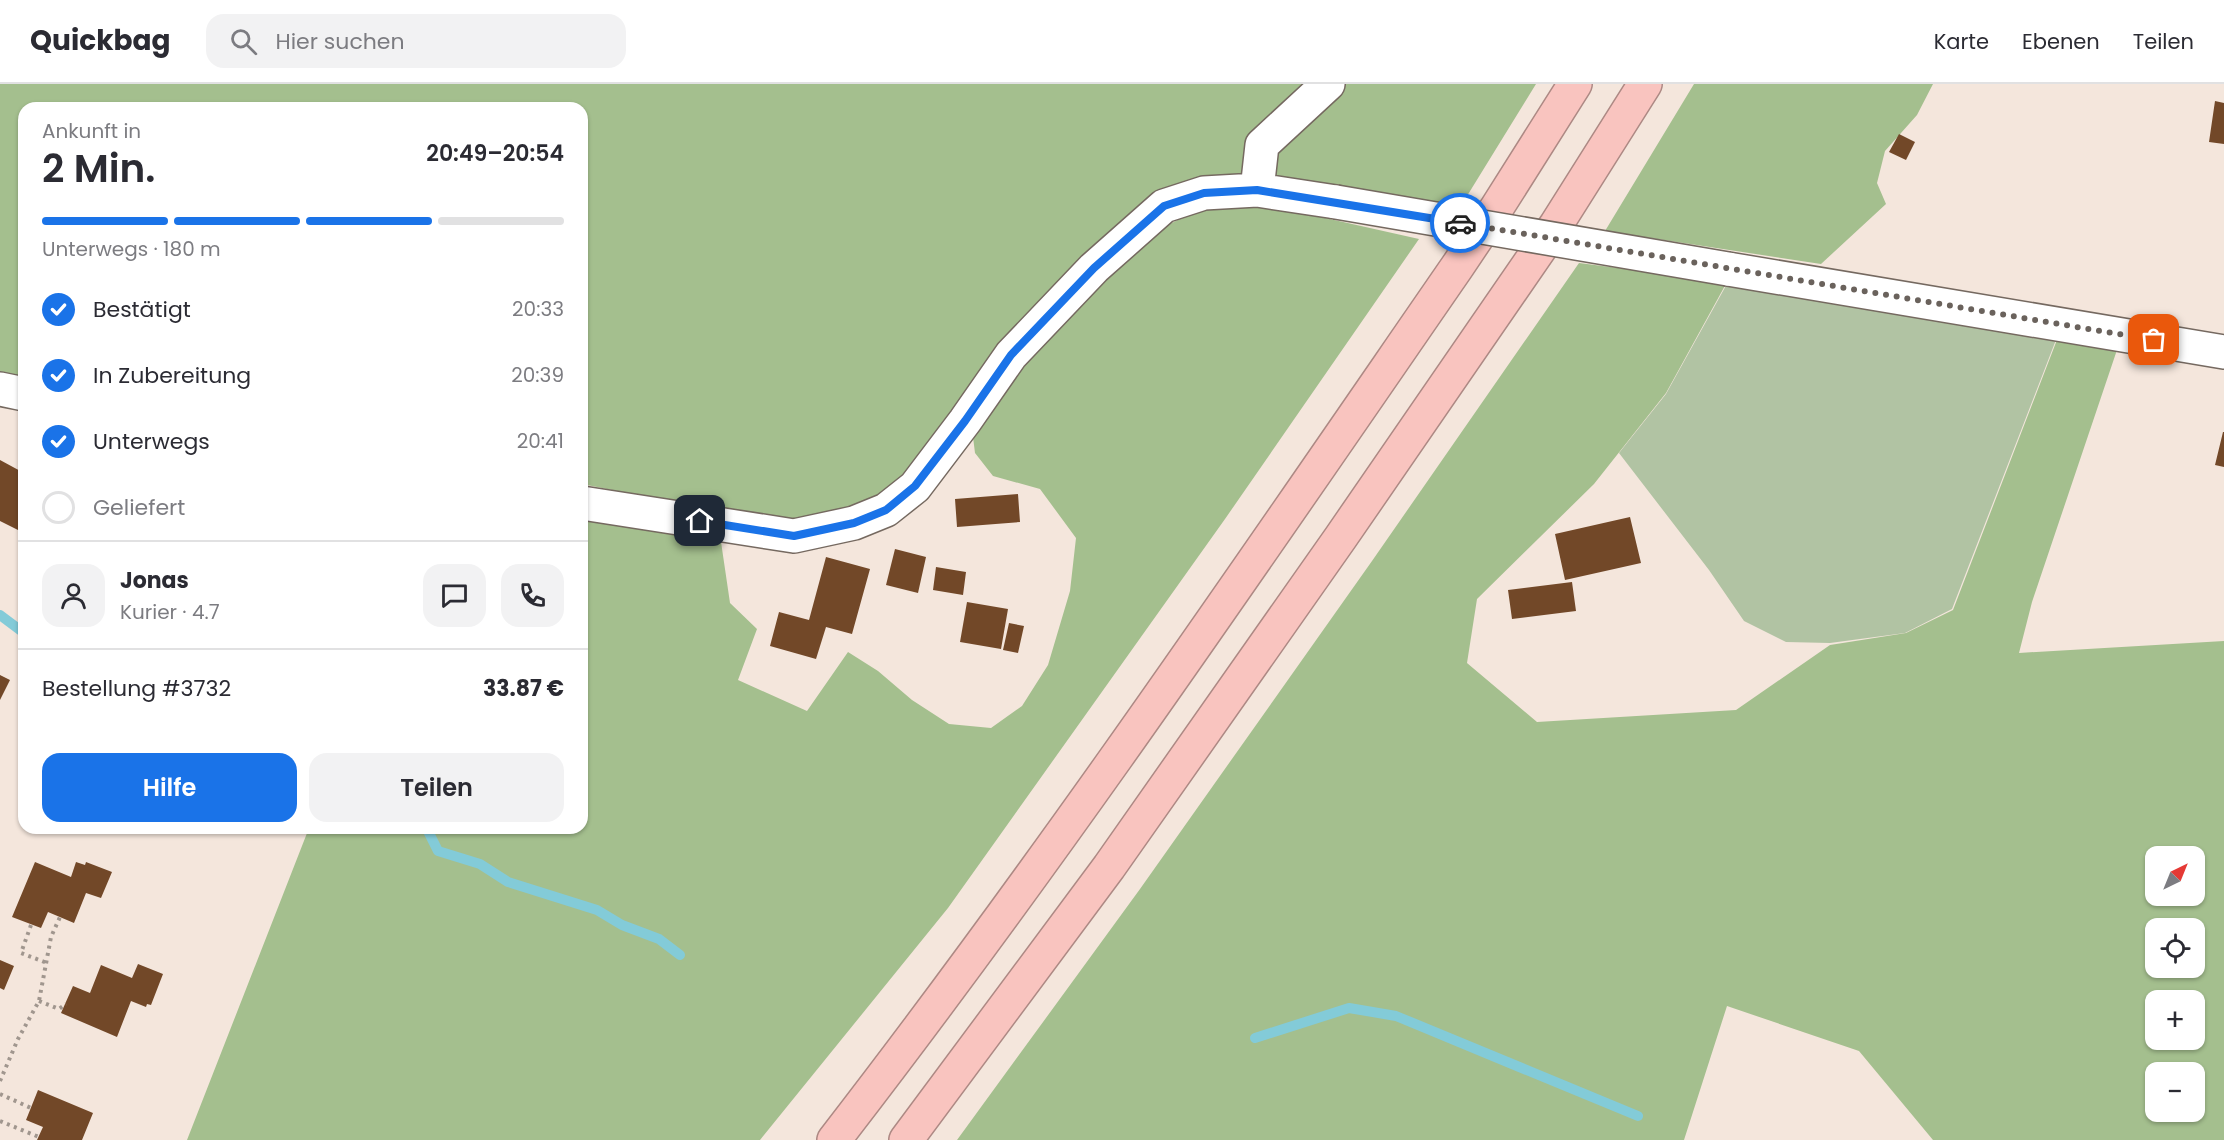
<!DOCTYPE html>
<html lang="de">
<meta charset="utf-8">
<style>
:root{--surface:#fff;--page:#f2f2f3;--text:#2b2b33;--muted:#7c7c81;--line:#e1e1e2;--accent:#1a73e8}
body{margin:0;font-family:Poppins,sans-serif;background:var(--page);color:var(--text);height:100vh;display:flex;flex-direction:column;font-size:22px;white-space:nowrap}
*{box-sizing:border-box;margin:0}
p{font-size:20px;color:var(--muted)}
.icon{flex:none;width:33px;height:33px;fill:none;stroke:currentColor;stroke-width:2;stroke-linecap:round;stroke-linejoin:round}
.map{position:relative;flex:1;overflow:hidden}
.sheet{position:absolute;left:18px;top:18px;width:570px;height:732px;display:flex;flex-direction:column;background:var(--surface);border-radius:18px;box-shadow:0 2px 4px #0004}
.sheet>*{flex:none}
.needle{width:39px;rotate:43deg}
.fabs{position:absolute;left:2145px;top:762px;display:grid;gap:12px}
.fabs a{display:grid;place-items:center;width:60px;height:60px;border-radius:12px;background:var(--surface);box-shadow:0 2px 4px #0004;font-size:30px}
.pin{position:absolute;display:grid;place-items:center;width:51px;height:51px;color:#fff;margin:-26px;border-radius:12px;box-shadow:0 3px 9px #0006}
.courier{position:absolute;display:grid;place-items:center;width:60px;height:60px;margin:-30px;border:4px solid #1a73e8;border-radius:50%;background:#fff;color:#222;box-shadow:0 2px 8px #0007}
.headline em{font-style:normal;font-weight:600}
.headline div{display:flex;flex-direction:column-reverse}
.headline{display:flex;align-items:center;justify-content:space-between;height:102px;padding:0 24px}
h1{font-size:39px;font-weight:600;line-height:45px}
.bar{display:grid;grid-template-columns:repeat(4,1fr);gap:9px 6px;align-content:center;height:72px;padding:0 24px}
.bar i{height:8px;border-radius:4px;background:var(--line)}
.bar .current{background:var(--accent)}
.bar p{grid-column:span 4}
.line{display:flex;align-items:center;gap:15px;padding:0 24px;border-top:2px solid var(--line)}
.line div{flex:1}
.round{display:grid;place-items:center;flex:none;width:63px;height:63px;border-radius:18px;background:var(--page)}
ol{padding:0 24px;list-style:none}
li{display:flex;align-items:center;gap:18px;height:66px}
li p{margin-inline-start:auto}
li .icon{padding:6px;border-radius:50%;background:var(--accent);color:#fff;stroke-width:4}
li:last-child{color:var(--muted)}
li i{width:33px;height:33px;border:3px solid var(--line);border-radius:50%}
.primary-button{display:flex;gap:12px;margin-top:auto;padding:12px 24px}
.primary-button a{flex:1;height:69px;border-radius:18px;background:var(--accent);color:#fff;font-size:24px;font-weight:600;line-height:69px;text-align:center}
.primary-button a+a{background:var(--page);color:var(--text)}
header{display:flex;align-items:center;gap:36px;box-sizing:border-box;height:84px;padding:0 30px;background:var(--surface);border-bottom:2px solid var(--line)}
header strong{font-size:28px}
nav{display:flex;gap:33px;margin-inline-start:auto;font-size:21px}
.search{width:420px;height:54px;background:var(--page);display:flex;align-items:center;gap:15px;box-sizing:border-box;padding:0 21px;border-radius:18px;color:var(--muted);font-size:22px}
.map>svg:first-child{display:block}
.green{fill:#b1c3a3}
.forest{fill:#a4bf8e;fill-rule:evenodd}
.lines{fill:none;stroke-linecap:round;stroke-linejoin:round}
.stream{stroke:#83cbd8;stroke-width:10}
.building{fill:#724828}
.minor-casing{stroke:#756960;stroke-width:36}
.highway-casing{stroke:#ad8984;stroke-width:36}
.path{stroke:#a0968e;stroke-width:4;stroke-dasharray:3 4.5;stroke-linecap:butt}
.minor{stroke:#fff;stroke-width:33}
.highway{stroke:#f9c4bf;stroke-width:33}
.minor-bridge-casing{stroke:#756960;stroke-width:36;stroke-linecap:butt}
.minor-bridge{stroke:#fff;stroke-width:33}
.done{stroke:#6a625c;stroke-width:6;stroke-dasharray:0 10.8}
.route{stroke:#1a73e8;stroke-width:8}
</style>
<header>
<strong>Quickbag</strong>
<div class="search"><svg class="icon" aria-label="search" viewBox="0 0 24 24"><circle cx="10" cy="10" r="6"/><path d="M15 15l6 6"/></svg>Hier suchen</div>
<nav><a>Karte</a><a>Ebenen</a><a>Teilen</a></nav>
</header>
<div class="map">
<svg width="2224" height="1056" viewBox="0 0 2224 1056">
<rect width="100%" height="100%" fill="#f4e6dc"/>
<!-- green -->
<path class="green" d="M1728 198 2059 248 1952 525 1905 549 1830 559 1786 558 1744 537 1709 486 1619 369 1666 310Z"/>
<!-- forest -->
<path class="forest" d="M0 0H1536L1459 125 1191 99 906 395 863 421 788 441 582 400V24H24V294L0 290Z
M1694 0H1933L1917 31 1885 67 1877 99 1886 120 1821 180 1605 147Z
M1233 120 1303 129 1419 155 1225 435 948 824 760 1056H187L309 744H582V429L720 451 730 519 757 545 738 596 807 627 848 568 878 587 912 616 949 640 991 644 1022 622 1048 581 1070 507 1076 454 1040 405 993 392 975 369 972 345 1019 278 1106 192 1164 143 1203 123Z
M1579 179 1727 198 1666 309 1594 400 1477 515 1467 579 1537 638 1736 626 1830 561 1906 549 1953 526 2060 248 2120 257 2032 518 2019 569 2224 557V1056H1933L1859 967 1727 922 1684 1056H957L1140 805 1372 477ZM2156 772H2194V812H2156ZM2156 844H2194V884H2156ZM2156 916H2194V956H2156ZM2156 988H2194V1028H2156Z"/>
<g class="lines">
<!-- stream -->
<path class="stream" d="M0 531 24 549
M425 744 427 745 438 767 480 780 508 798 597 826 622 841 659 855 680 871
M1255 954 1349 924 1396 932 1638 1032"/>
</g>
<!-- building -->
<path class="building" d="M2215 17 2224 19V60L2209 58Z
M1899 50 1915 58 1906 76 1889 68Z
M2223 348H2224V383L2215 381Z
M0 376 24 389V449L0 437Z
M1018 410 1020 438 957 443 955 415Z
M1630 433 1641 479 1565 496 1555 450Z
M895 465 926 473 918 509 886 501Z
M826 473 870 485 852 550 826 543 816 575 770 562 779 528 809 536Z
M936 483 966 488 963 511 933 506Z
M1572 498 1576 527 1512 535 1508 506Z
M967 518 1008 525 1001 565 960 558Z
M1009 539 1024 542 1018 569 1003 566Z
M0 591 10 596 0 616Z
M35 778 71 793 76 778 85 781 86 778 112 788 101 814 86 809 74 839 48 828 41 844 12 833Z
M0 876 14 882 4 906 0 904Z
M138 880 163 890 151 921 147 920 146 923 131 917 117 953 61 929 73 902 90 909 101 881 132 894Z
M38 1006 93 1029 82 1056H37L43 1043 26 1036Z"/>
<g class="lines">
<defs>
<path id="minor" d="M1257 106 1262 61 1328 0
M1728 185 2224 268
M0 305 24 310
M582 419 794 452 854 439 886 426 915 403 965 337 1011 271 1094 184 1164 122 1204 109 1257 106 1336 118"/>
<path id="highway" d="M834 1056C1053 773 1254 477 1457 183L1496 125 1575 0
M906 1056 1109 783 1341 453 1556 141 1645 0"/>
</defs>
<!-- minor casing -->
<use href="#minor" class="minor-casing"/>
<!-- highway casing -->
<use href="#highway" class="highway-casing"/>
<!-- path -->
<path class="path" d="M31 841 21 869 47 879
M39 917 59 925 66 920
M0 997 18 955 39 917 51 853 60 833
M0 1010 31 1024
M0 1037 39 1053"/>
<!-- minor -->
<use href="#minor" class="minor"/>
<!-- highway -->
<use href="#highway" class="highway"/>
<defs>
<path id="minor-bridge" d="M1336 118 1728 185"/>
</defs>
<!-- minor-bridge casing -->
<use href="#minor-bridge" class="minor-bridge-casing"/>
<!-- minor-bridge -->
<use href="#minor-bridge" class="minor-bridge"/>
</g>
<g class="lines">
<!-- done -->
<path class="done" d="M1460 139 2154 256"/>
<!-- route -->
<path class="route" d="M700 437 794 452 854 439 886 426 915 402 965 337 1011 271 1094 184 1164 122 1204 109 1257 106 1460 139"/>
</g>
</svg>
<div class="fabs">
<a><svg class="needle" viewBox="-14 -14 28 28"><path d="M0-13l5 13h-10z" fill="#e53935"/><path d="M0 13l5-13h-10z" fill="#7c7c81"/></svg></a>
<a><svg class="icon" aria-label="locate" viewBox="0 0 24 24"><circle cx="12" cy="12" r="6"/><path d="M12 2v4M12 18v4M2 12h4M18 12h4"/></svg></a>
<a>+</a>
<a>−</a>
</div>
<div class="pin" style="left:2154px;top:256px;background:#ea580c"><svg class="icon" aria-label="bag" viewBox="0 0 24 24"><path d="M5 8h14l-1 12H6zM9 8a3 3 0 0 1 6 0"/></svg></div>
<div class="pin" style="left:700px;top:437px;background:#1f2937"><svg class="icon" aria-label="home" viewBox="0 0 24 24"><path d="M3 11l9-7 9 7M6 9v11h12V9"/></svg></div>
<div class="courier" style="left:1460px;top:139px"><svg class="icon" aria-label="car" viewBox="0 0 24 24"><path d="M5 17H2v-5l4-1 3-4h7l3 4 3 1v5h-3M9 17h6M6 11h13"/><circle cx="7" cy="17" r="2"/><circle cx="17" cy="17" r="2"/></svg></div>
<section class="sheet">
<div class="headline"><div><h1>2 Min.</h1><p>Ankunft in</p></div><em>20:49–20:54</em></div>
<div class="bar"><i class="current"></i><i class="current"></i><i class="current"></i><i></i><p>Unterwegs · 180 m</p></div>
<ol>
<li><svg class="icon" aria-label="check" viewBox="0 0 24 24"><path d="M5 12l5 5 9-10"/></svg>Bestätigt<p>20:33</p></li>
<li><svg class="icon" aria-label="check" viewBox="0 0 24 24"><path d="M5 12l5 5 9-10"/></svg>In Zubereitung<p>20:39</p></li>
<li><svg class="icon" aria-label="check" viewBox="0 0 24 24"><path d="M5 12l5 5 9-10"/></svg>Unterwegs<p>20:41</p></li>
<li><i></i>Geliefert</li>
</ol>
<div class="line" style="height:108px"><a class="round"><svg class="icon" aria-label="person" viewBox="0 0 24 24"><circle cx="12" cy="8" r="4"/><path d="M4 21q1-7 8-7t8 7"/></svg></a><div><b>Jonas</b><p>Kurier · 4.7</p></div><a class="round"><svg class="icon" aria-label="chat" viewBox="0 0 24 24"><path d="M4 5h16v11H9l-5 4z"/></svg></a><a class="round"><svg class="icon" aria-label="phone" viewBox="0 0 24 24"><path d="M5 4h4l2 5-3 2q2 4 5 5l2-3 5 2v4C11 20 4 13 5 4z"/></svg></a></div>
<div class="line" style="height:78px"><div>Bestellung #3732</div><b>33.87 €</b></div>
<div class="primary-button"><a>Hilfe</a><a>Teilen</a></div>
</section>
</div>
